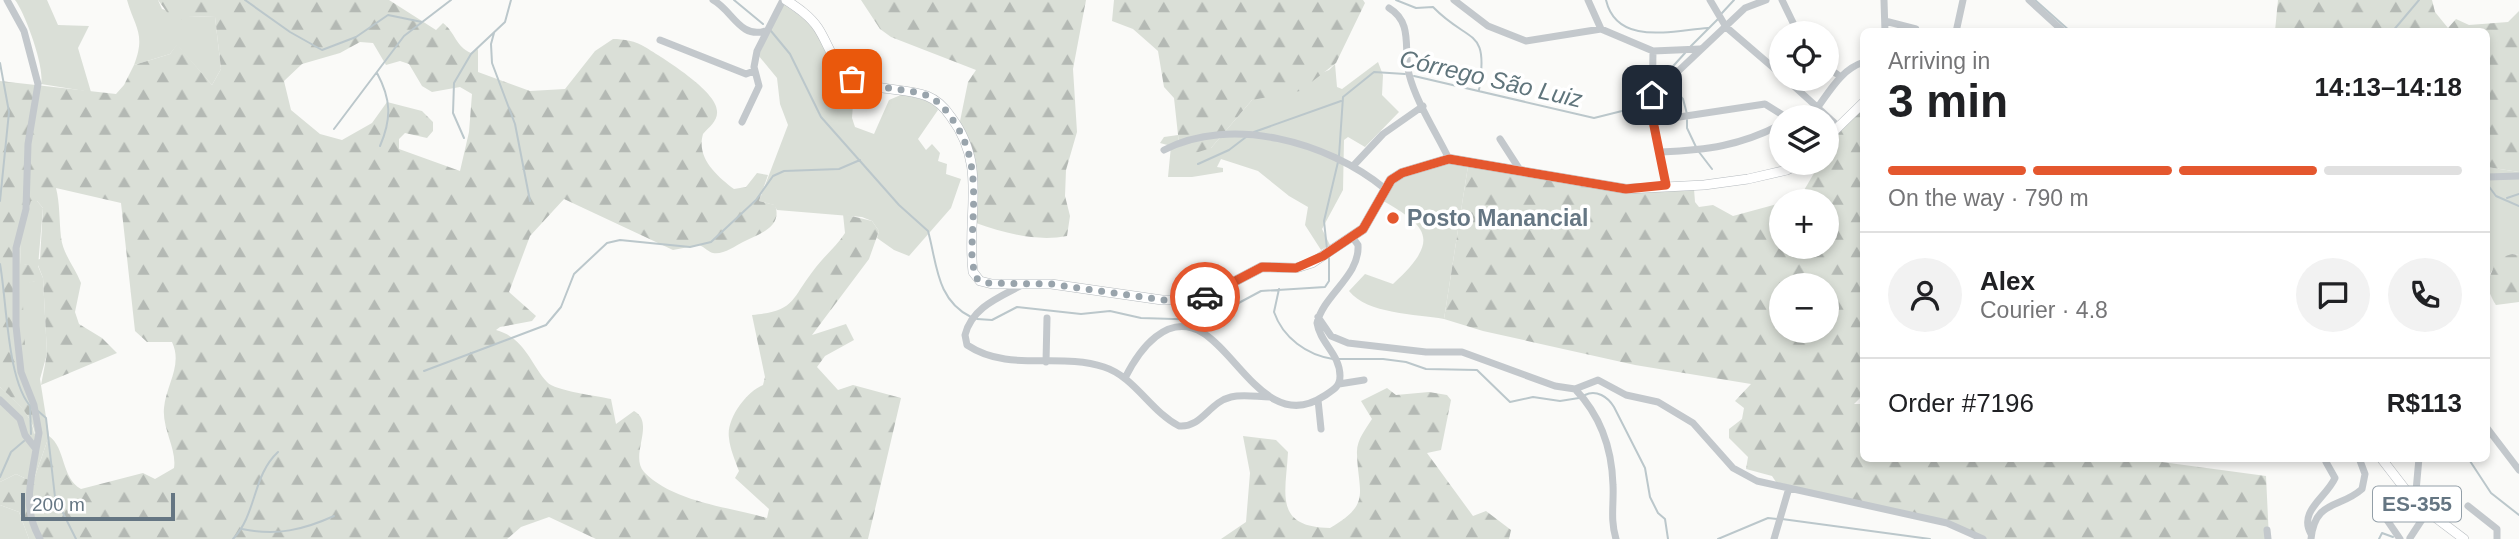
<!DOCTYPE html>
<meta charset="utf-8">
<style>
:root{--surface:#fff;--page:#f2f2f2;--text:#202124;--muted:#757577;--line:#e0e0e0;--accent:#e4572e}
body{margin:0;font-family:Arial,sans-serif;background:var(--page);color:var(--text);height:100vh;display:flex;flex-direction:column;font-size:26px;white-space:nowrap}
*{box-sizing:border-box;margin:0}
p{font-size:23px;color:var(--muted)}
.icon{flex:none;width:38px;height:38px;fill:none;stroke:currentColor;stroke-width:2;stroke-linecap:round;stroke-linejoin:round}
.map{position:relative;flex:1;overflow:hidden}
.sheet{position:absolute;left:1860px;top:28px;width:630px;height:434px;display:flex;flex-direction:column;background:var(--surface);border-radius:10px;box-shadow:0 4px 10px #0003}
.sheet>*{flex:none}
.fabs{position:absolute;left:1769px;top:21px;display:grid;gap:14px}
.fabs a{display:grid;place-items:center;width:70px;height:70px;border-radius:50%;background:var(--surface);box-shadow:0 4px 10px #0003;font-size:35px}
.scale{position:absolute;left:21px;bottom:18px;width:154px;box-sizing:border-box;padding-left:7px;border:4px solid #657683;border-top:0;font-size:19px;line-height:24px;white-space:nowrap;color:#657683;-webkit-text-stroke:5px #fff;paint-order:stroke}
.pin{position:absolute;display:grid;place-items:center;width:60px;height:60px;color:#fff;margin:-30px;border-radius:14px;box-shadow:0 4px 10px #0006}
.courier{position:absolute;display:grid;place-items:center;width:70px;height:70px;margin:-35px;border:5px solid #e4572e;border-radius:50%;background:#fff;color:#222;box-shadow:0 2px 9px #0007}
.summary em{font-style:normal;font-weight:600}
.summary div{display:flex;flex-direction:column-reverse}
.summary{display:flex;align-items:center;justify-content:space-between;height:119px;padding:0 28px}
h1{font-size:46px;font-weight:600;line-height:52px}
.bar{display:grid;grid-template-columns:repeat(4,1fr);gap:10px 7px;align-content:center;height:84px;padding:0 28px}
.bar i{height:9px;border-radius:5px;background:var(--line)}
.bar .on{background:var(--accent)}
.bar p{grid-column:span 4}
.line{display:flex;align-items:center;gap:18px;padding:0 28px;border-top:2px solid var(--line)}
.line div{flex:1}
.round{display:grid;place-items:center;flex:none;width:74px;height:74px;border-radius:37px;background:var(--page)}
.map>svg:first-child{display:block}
.green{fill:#dadfd7}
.forest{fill:url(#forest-firs);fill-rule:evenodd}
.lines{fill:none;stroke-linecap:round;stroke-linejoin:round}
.stream{stroke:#bbc7cb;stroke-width:2}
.major-casing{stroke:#b5babe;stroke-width:10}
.minor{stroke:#c3c8cc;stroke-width:7}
.major{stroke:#fff;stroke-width:9}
.done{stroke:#99a4ac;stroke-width:7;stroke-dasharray:0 12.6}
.route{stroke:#e4572e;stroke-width:9}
.poi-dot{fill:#e4572e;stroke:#fff;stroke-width:2.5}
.labels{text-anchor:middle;stroke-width:7;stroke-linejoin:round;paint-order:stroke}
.shield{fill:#fff;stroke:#939fa8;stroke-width:2}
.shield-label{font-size:21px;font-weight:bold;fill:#657683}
.poi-label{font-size:23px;font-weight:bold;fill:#657683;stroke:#fff;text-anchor:start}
.water-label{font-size:24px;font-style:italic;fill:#60757c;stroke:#fff}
</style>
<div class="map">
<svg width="2519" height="539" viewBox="0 0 2519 539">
<defs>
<pattern id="forest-firs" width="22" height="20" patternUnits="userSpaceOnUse" patternTransform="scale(1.75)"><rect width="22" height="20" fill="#dadfd7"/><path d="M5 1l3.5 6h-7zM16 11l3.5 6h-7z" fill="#b4b9b4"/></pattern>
</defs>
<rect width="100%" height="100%" fill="#fafaf8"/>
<!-- green -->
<path class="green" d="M15 0H47L58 25 89 26 78 48 91 92 41 84C45 67 25 13 15 0Z
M127 0H158L162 9 188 16 215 17 221 69 212 85 177 45 170 54 134 65C146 34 135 28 127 0Z
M783 4 809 22 849 80 846 98 853 104 852 118 855 127 874 134 889 100 903 94 934 103 938 110 918 139 926 150 932 144 940 153 938 161 947 164 946 174 961 179 951 208 909 256 894 250 877 238 879 231 872 221 862 217 777 210 774 205 759 201 788 125 780 104 777 78 758 55Z
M1378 62 1383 75 1382 95 1399 112 1365 147 1348 137 1344 140 1343 190 1322 229 1330 245 1321 250 1305 225 1308 207 1289 196 1258 171 1221 159 1217 167 1223 168V172L1192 177H1168L1171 146 1160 143 1164 137 1178 135 1179 144 1211 148 1252 100 1329 70 1335 64 1337 87 1342 89Z
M1451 163 1468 166 1444 319C1416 314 1367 314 1349 291L1365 274 1393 284C1442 239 1428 226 1378 198L1392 181Z
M2487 167 2519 172V255L2512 254 2494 267 2487 279Z
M31 201H37L43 208 38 266 43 278 47 354 40 379 49 436 33 482 16 474 0 482V387C14 399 33 415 34 434L38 430 21 362 22 284 35 281 27 264 21 266 20 243Z
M0 505 19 512 29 539H0Z"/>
<!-- forest -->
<path class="forest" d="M158 0H389L436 30 443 23C455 32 456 47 471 53L478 49V72L530 91 565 89 595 51 613 39C623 39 636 41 645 47 663 58 717 91 717 111 718 121 709 127 703 134 696 158 717 176 734 189L746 187 757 173 768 175 759 201 775 205C783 227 759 234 743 242 735 246 723 255 713 253 708 252 705 247 699 245L673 250 564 199 530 236 509 292 536 316 532 321 500 327 496 330C525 338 530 363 547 382 555 391 598 396 611 399L616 424 634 411C656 423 629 455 644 472 673 502 729 507 767 518L769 509 735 478 739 471C735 460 730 449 729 438 726 419 746 392 763 385L765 377 752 315C795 311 790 301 813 271 823 257 836 247 845 233L843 214 872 221 879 231 869 259 812 335 846 324 854 340 825 356 817 367 838 390 853 385 901 398 868 539H596L549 517 521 527 507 539H29L19 512 0 505V482L16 474 33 482 49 436C66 448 61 478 81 489L143 473 155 479 174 468C177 449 162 429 164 408 166 385 183 365 172 342H147L135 331 121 203 56 188C60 204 59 220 61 237 63 255 75 267 81 283L75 312 79 324 102 338 117 353 41 385 47 354 43 278 36 260 40 259 43 208 37 201H31L20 243 21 265 27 264 33 268 36 281 22 285 25 345 21 362 38 430 35 435C33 415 14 400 0 387V81L116 94 124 85 134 65 170 54 177 44 212 85 221 69 215 17 188 16 175 23ZM360 42 373 43 386 65 400 61 409 64 422 86 432 92 460 87 472 94 469 132 460 171 399 149V139L405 133 427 138 433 131V122L422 111 387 102 372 123 342 140 320 134 291 110 284 81 302 64 340 53Z
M861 0H1086L1073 69 1077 132 1066 170 1065 196 1070 216 1067 236C1037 242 1004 233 976 223L975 157 959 126 968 82 976 70 891 37 880 29Z
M1114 0H1363L1365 3 1336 63 1300 91 1252 100 1211 148 1192 154 1179 144 1174 98 1164 87 1158 51 1133 29 1112 21Z
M2278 0H2432L2435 12 2448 28 2456 19 2469 25 2508 22 2519 11V172L2487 167V32L2275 31Z
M1864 101V394L1854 404H1864V458H2132L2266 476 2269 539H1986L1924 518 1776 482 1772 476 1746 469 1748 457 1729 438V429L1742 419 1744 408 1735 401 1751 384 1635 365 1483 331 1444 319 1468 166 1618 191 1694 189 1695 202 1699 207 1713 205 1733 216 1781 203 1782 247H1827V201H1786L1800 197 1820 163H1827C1827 138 1847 119 1864 101ZM1782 285H1827V331H1782Z
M2512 254 2519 255V302L2496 305C2481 280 2490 283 2496 259Z
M1387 388 1396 395 1429 392 1447 395 1451 400 1441 450 1427 453 1473 516 1486 511 1511 530 1509 539H1221L1246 522 1250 473 1243 436 1276 440 1288 452C1286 493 1273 527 1330 528 1372 504 1358 492 1357 454 1356 440 1366 429 1372 419L1361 401Z"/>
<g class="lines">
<!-- stream -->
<path class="stream" d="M245 0 290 32 322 50 356 37 388 15 422 22
M734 0 763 24
M1396 0 1416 8 1433 7C1470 45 1489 26 1479 90
M1606 0C1617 47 1674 30 1708 28
M2035 0 2071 32
M1722 13 1734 0
M771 31 790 54 821 117 899 205 928 231C937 263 936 300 971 317
M2392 32 2419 0
M494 33 491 44 492 63 515 124 530 201
M1691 46 1719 18
M0 63 9 112 0 201
M377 73C391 99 392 118 380 146
M1414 76 1594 118 1630 109 1649 90
M1669 84 1683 99 1687 114
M1656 85 1685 53
M1687 120V128L1696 147
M334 129 404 36 451 0
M1254 132 1341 101
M464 138 453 113 454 83 471 54 505 22 511 0
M1699 152 1712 169
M1339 156 1343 97 1374 72 1405 74
M1198 164 1229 150 1246 137
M2487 184 2496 196 2519 206
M2507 198 2519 194
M1327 249 1324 221 1338 162
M0 264C7 302 7 383 32 408
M1279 289 1274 312C1283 338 1307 355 1333 359
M977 319 992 320 1017 307 1081 314 1110 311 1141 318 1207 320 1261 291 1325 287 1329 281V258
M1339 359H1383L1406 362 1426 369 1477 370 1510 402 1533 397 1560 401 1579 398
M424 371 546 325 561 307 574 274 607 243 620 240 690 247 711 242 756 200 773 176 784 171 839 169 860 160
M1585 395C1596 389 1608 397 1614 407L1645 468 1650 497 1658 513 1665 519 1668 539
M30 407 31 434
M38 411 46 418 55 497 76 539
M2468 458 2491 493 2519 515
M0 477 11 452 24 441
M1782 519 1930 539
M242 529C277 536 303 530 334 516
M233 539C257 514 252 476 278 452
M1718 539 1768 518 1777 519
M2379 539 2382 533 2393 537"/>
<defs>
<path id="major" d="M786 0C798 8 810 16 818 28 828 43 834 66 850 77 872 92 903 87 927 96 937 100 945 108 951 117 988 166 966 215 973 272L980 281 992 284H1051L1162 300H1190L1205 297 1262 267 1296 268 1312 263 1363 229 1391 180 1402 173 1449 159 1626 189 1704 185 1748 179 1787 170 1802 163
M1827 138 1864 102
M2381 458 2415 502 2464 539"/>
</defs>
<!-- major casing -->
<use href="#major" class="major-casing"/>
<!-- minor -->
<path class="minor" d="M7 0 24 31 38 84 28 144 26 209 16 248V326L21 372 34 405 39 433 36 449
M713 0C732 10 740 39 765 31
M1454 0 1488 26 1526 41 1601 29 1653 51 1652 113 1666 185
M1588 0 1601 29
M1710 0 1726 27 1782 75
M1782 0 1798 33
M1884 0 1885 32
M2029 0 2064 32
M1389 8C1414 23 1403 50 1409 74 1416 102 1436 132 1449 159
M1885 21 1916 29V32
M1956 32 1963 0
M660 40 746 74 754 71
M1653 51 1700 49
M1827 67 1841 77
M1786 79 1838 126
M1653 95 1745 8 1766 0
M1818 107C1831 89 1842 69 1864 62
M1653 121 1765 104 1786 117
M742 122 759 86 754 67 757 51 783 0
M1500 139 1520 170
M1164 150C1231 115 1328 142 1384 188
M1661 152C1707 150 1740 146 1782 124
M1354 165 1383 134 1423 106
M2487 177 2519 176
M1022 285C1000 297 972 307 965 335L967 345C1009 373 1059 352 1104 367 1135 377 1150 411 1179 426 1202 428 1209 402 1231 397 1243 394 1258 397 1270 397
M1318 317 1331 336 1348 343 1426 352H1462L1555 386 1575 389 1598 380 1626 395 1658 402 1693 423 1733 468 1757 481 1947 523 1983 539
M1046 362 1047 318
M1125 378C1139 350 1167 311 1203 333 1239 355 1270 432 1324 396 1333 390 1340 387 1340 376 1340 354 1320 343 1317 323 1324 294 1360 276 1358 245L1353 238
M1339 384 1364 380
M1575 389C1600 415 1612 449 1613 485 1614 504 1610 519 1616 539
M0 400 20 419 25 435 36 449C31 482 22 507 40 539
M1318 400 1321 429
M2487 428 2519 470
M2415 502 2419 458
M2468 506 2497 529V539
M2267 530 2268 539
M2311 534C2298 511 2326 498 2335 478L2326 462
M2410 538 2427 512
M1774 539 1789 488
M2311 539C2315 499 2340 509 2362 489L2365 474 2359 458
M2400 539 2387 520 2386 513 2405 491"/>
<!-- major -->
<use href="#major" class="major"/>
</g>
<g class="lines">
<!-- done -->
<path class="done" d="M852 79C875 90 902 87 926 95 936 99 944 107 950 116 984 161 971 208 972 261L976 278 985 283 1051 284 1163 300 1180 301 1205 297"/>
<!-- route -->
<path class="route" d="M1205 297 1262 267 1296 268 1323 256 1363 229 1391 180 1402 173 1449 159 1626 189 1666 185 1653 121 1652 95"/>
</g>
<!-- markers -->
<circle class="poi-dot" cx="1393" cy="218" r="7"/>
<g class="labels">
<!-- shield labels -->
<rect class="shield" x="2373" y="486.5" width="88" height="35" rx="5"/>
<g class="shield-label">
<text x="2417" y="511">ES-355</text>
</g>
<!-- poi labels -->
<g class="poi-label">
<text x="1407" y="226">Posto Manancial</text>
</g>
<!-- water labels -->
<g class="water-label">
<text transform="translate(1491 79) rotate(13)" y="8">Córrego São Luiz</text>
</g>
</g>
</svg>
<div class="fabs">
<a><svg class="icon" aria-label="locate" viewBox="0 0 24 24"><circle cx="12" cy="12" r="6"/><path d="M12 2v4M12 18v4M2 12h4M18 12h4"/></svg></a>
<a><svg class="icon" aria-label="layers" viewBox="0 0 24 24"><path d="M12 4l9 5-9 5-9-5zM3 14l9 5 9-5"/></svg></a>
<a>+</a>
<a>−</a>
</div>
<div class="scale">200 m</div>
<div class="pin" style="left:852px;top:79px;background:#ea580c"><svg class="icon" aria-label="bag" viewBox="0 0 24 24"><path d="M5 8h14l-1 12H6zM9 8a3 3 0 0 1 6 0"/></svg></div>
<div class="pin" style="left:1652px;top:95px;background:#1f2937"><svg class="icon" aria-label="home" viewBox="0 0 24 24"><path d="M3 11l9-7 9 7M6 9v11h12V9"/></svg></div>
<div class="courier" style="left:1205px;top:297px"><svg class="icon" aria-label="car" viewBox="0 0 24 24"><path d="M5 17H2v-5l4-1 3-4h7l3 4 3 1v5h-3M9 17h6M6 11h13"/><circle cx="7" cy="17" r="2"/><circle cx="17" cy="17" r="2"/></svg></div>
<section class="sheet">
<div class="summary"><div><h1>3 min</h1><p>Arriving in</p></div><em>14:13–14:18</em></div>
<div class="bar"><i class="on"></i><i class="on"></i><i class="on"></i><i></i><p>On the way · 790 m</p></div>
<div class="line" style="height:126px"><a class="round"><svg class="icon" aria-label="person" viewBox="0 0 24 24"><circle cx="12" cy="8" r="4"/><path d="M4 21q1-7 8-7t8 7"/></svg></a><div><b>Alex</b><p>Courier · 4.8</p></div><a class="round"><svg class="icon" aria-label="chat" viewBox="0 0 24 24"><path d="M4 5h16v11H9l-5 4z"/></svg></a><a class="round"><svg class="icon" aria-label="phone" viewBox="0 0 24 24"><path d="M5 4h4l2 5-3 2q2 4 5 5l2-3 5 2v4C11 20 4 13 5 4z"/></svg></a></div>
<div class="line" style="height:91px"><div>Order #7196</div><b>R$113</b></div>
</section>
</div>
